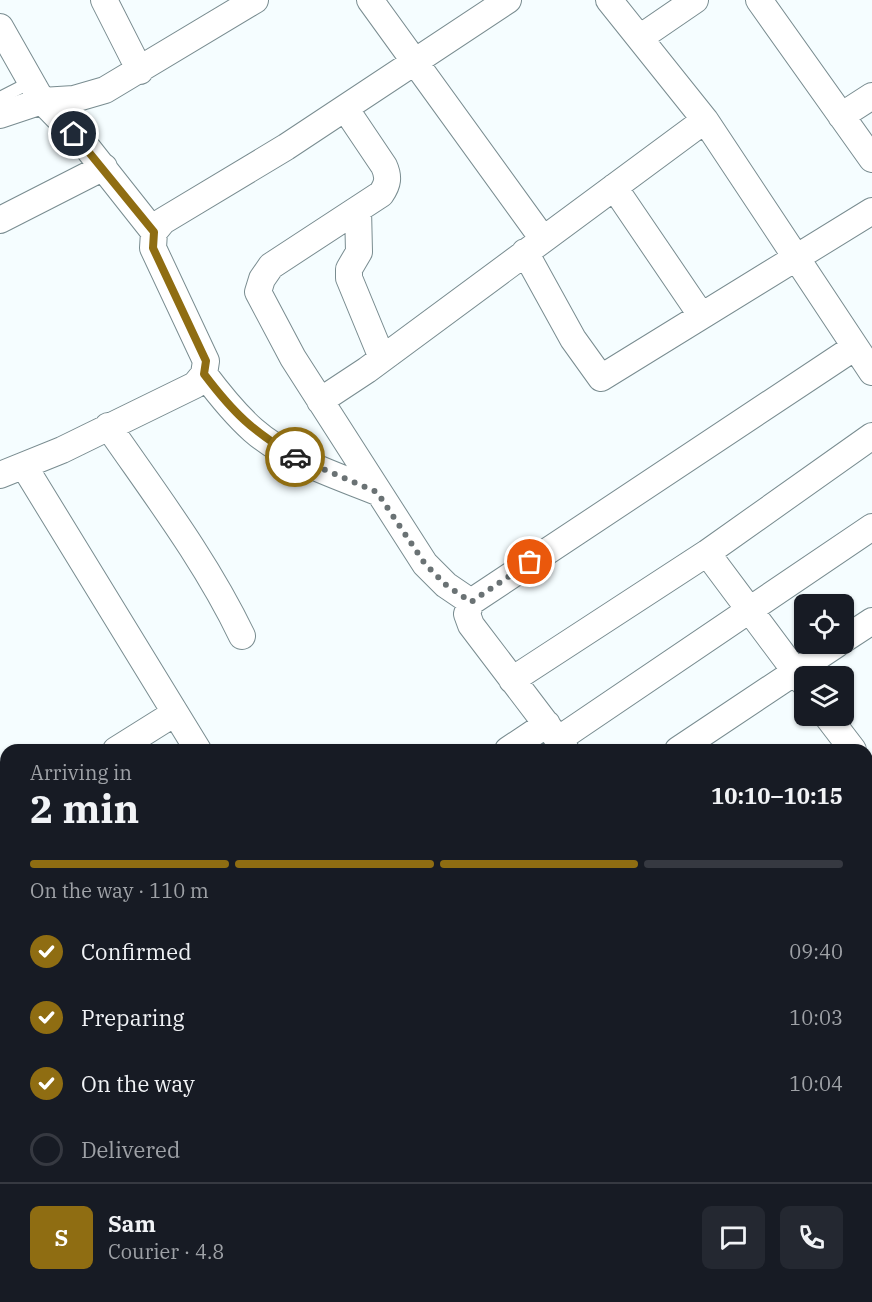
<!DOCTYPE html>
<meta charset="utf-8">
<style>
:root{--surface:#171b24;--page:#242831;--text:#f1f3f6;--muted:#9ea1a6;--line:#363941;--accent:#8f6d12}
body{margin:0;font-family:"IBM Plex Serif",serif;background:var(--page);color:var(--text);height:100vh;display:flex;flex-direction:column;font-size:22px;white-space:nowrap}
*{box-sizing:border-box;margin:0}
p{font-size:20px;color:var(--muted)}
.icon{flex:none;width:33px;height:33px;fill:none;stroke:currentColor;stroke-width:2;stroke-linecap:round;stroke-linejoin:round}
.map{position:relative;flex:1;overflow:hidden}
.side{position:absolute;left:0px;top:744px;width:873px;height:558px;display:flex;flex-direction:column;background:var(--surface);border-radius:18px 18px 0 0;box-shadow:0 2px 4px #0004}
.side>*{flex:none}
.fabs{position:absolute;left:794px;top:594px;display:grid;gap:12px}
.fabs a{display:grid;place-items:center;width:60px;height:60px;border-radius:9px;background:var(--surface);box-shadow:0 2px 4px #0004;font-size:30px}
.pin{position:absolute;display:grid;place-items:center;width:51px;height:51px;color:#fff;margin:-26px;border:3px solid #fff;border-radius:50%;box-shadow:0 2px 6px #0007}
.courier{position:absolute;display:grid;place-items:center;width:60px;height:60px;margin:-30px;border:4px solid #8f6d12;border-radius:50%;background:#fff;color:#222;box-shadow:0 2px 8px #0007}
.headline em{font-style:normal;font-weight:700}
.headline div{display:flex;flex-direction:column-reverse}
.headline{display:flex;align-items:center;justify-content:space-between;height:102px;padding:0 30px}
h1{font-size:39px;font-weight:700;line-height:45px}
.bar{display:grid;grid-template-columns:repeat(4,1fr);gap:9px 6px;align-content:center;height:72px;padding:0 30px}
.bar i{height:8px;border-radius:4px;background:var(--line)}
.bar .current{background:var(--accent)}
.bar p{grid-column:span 4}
.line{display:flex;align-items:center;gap:15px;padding:0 30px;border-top:2px solid var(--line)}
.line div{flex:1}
.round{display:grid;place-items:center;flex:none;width:63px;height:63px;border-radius:9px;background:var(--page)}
ol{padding:0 30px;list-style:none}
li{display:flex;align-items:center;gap:18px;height:66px}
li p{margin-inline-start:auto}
li .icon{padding:6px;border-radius:50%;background:var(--accent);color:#fff;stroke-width:4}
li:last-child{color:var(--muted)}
li i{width:33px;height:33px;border:3px solid var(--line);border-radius:50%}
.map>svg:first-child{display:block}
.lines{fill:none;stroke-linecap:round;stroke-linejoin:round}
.service-casing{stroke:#798c90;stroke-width:14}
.minor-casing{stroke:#798c90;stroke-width:28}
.service{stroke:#fff;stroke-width:12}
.minor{stroke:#fff;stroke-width:26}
.done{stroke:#6a7274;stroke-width:6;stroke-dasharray:0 10.8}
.route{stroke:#8f6d12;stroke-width:8}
</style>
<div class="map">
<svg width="872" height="1302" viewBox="0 0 872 1302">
<rect width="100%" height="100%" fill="#f5fdff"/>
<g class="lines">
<defs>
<path id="service" d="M0 98 31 82"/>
<path id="minor" d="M104 0 140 71
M370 0 543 239
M609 0 705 120 872 372
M759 0 872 159
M0 27 42 101 86 146 154 232
M641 37 695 0
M345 108 384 166C389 177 388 184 381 194L271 266 262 279 258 292 293 358 425 564 446 585 471 602
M0 115 42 101 74 99 105 90 255 0
M841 116 872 96
M614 187 701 315
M358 209 359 252 349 269V278L382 358
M0 220 104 167
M525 252 573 339 601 378 872 211
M204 374C219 394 234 413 253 430 287 460 335 475 377 492
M320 401 367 370 705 120
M108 426C155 494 206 561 242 636
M24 466 198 750
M0 475 62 450 195 385 204 374 206 361 153 248 154 232 163 221 286 147 508 0
M707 553 804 683
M843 640 872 621
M512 680 707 553 872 436
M827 716 853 750
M559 739 872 527
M116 750 175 713
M508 750 547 724
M566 750 471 625 467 614 471 602 855 347
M678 750 837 644
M867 769 872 775
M867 803 872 799
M0 818 6 824
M867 905 872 901
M867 1009 872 1004
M0 1090 6 1099
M867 1111 872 1116
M0 1265 6 1260
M867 1269 872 1265
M120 1296 123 1302
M317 1296 321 1302
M796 1296 801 1302
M147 1302 157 1296
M355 1302 376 1296
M575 1302 582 1296
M829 1302 836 1296"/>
</defs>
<!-- service casing -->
<use href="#service" class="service-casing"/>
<!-- minor casing -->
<use href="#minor" class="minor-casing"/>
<!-- service -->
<use href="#service" class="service"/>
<!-- minor -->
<use href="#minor" class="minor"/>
</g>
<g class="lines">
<!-- done -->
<path class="done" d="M295 457 377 492 425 564 446 585 471 602 530 562"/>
<!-- route -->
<path class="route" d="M74 134 154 232 153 248 206 361 204 374C235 415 252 430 295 457"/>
</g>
</svg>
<div class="fabs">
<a><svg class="icon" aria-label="locate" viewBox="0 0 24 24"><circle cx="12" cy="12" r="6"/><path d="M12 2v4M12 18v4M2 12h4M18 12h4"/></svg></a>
<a><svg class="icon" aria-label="layers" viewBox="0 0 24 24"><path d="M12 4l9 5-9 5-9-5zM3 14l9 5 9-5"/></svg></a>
</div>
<div class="pin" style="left:530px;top:562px;background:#ea580c"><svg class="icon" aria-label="bag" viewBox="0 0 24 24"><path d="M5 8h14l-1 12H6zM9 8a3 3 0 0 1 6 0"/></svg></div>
<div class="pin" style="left:74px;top:134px;background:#1f2937"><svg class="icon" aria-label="home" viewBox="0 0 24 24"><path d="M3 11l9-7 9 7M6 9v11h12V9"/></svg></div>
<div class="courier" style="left:295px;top:457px"><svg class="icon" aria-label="car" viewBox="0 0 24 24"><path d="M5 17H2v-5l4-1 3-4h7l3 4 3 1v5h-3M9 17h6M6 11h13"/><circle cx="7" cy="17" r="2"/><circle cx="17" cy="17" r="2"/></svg></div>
<section class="side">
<div class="headline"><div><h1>2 min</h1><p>Arriving in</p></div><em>10:10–10:15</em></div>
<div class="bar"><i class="current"></i><i class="current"></i><i class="current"></i><i></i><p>On the way · 110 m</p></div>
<ol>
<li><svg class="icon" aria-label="check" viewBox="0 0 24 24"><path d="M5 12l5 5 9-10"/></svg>Confirmed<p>09:40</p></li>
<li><svg class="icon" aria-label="check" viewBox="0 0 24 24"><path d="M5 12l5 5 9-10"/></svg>Preparing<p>10:03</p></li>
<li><svg class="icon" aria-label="check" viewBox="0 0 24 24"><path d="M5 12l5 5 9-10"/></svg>On the way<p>10:04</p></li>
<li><i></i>Delivered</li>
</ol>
<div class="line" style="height:108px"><b class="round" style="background:var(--accent);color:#fff">S</b><div><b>Sam</b><p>Courier · 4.8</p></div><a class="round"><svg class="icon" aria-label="chat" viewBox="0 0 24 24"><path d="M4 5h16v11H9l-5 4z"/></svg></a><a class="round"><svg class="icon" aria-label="phone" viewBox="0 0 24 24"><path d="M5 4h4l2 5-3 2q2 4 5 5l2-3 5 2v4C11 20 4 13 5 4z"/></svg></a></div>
</section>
</div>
